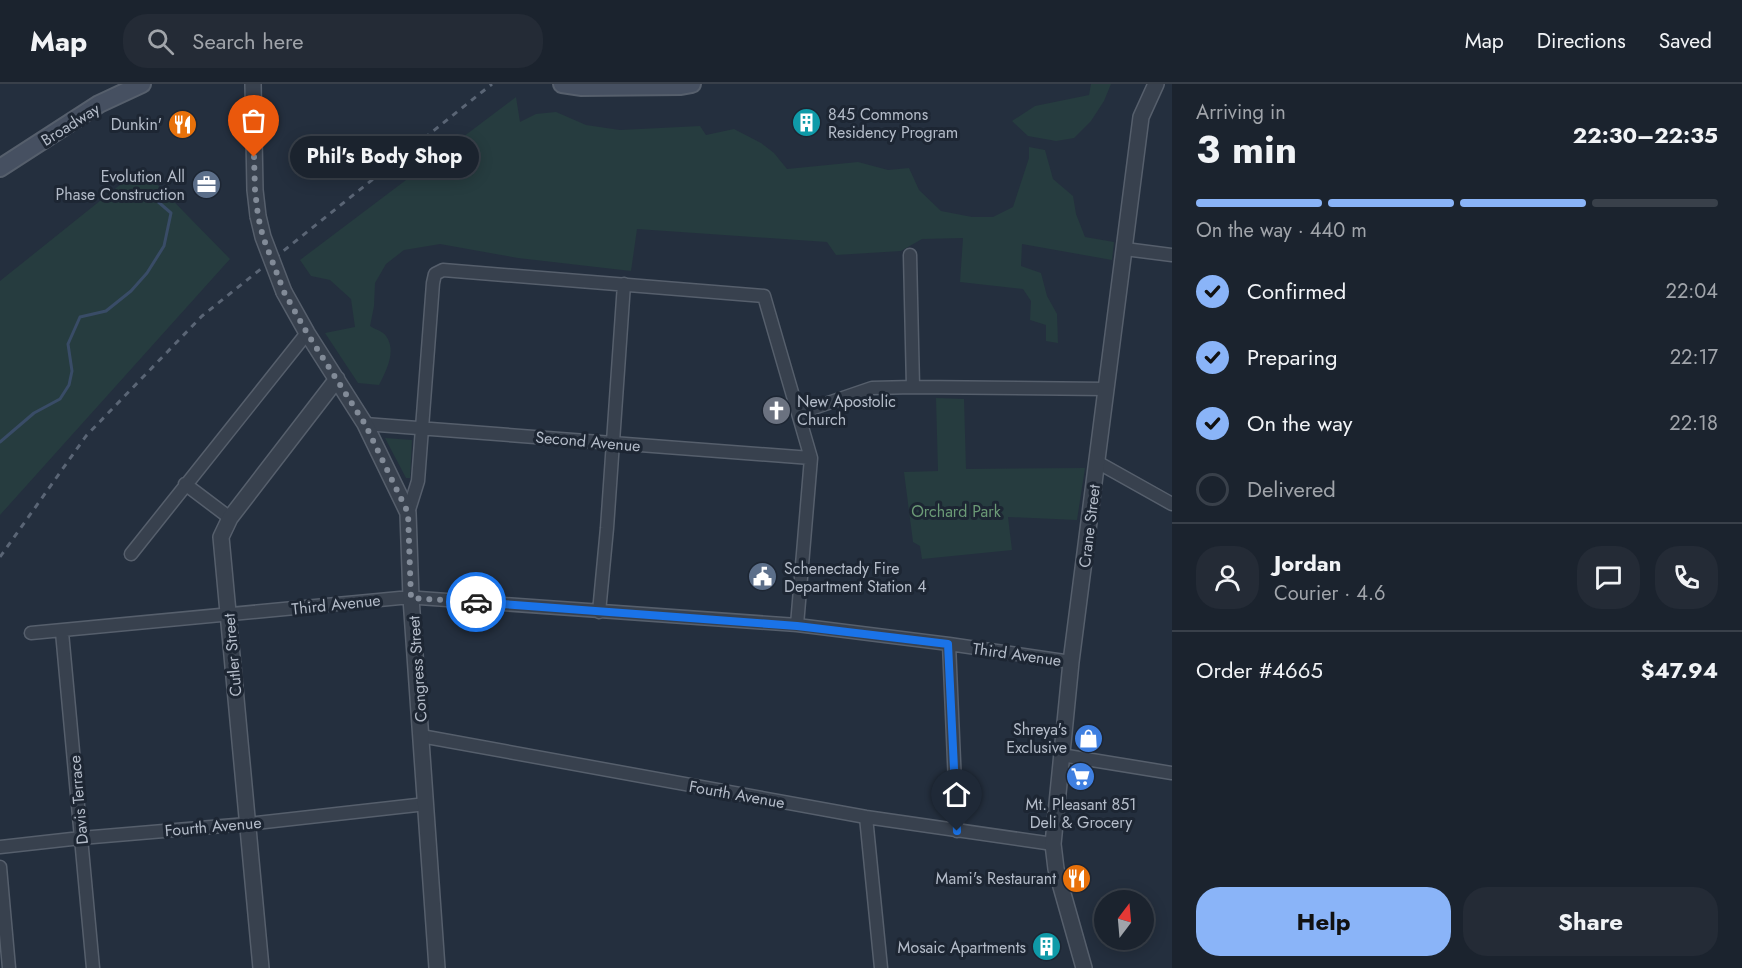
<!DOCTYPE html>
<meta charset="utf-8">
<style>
:root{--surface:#1b232e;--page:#242b36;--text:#f1f3f6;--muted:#a0a4aa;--line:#39404a;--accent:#8ab4f8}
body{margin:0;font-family:Jost,sans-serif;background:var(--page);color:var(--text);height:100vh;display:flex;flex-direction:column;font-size:22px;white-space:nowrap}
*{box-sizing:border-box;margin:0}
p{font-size:20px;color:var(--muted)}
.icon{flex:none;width:33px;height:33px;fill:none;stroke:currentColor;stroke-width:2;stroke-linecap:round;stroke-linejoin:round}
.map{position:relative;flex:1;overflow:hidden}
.sheet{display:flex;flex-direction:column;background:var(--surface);width:570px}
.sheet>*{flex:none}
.needle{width:39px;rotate:16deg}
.tools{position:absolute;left:1094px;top:806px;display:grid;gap:12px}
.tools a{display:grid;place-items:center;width:60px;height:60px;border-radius:50%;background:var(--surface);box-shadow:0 3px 15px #0003,0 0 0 2px var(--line);font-size:30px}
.pin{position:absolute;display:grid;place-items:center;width:51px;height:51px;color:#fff;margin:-62px -26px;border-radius:50% 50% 50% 0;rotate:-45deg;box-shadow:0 0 6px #0007}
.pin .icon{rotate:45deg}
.courier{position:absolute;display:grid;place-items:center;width:60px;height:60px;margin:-30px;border:4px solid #1a73e8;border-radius:50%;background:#fff;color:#222;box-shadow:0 2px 8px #0007}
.bubble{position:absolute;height:42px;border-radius:21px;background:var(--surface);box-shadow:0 3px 15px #0003,0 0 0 2px var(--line);font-size:20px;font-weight:700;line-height:42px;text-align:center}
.overview em{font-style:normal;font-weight:700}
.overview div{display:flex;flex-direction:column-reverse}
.overview{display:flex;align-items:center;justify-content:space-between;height:102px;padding:0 24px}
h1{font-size:39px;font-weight:700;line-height:45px}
.bar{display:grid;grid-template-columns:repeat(4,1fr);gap:9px 6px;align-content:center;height:72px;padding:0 24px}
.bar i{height:8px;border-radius:4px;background:var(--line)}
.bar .current{background:var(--accent)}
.bar p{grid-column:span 4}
.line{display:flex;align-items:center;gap:15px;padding:0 24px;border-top:2px solid var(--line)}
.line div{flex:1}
.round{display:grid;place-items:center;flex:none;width:63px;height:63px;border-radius:24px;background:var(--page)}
ol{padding:0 24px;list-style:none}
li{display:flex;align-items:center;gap:18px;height:66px}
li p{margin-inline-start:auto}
li .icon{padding:6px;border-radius:50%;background:var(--accent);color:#111;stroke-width:4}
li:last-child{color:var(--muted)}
li i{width:33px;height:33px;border:3px solid var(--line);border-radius:50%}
.action{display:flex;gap:12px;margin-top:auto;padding:12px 24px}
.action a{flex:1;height:69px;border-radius:24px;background:var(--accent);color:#111;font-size:24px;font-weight:700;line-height:69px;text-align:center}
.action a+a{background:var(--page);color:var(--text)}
header{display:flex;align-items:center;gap:36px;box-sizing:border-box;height:84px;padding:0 30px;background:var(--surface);border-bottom:2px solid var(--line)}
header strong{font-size:28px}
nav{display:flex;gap:33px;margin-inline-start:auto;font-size:21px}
.search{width:420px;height:54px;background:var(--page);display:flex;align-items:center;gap:15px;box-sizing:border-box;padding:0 21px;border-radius:24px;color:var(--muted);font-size:22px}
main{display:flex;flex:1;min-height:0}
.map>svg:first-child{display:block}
.green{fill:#263c3f}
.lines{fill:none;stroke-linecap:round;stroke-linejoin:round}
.stream{stroke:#394c67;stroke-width:3}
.minor-casing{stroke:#565f6c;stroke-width:15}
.tertiary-casing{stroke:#565f6c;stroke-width:18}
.secondary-casing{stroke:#565f6c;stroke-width:20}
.minor{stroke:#38414e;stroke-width:12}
.tertiary{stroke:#38414e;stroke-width:15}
.secondary{stroke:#465061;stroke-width:16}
.rail{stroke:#5a6575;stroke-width:3;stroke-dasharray:6 6;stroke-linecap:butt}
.tertiary-bridge-casing{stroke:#565f6c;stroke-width:18;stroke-linecap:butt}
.tertiary-bridge{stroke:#38414e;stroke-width:15}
.done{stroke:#828b98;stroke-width:6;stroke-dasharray:0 10.8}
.route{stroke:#1a73e8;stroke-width:8}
.labels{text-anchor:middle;stroke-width:6;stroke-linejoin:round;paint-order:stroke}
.poi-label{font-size:16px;fill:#b4bcc9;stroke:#1d2633;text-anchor:end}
.street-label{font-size:16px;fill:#b4bcc9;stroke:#1d2633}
.park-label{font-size:16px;fill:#6b9a76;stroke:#1d2633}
</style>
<header>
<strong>Map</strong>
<div class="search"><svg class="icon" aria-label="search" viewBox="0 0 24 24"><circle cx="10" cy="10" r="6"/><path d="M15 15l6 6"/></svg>Search here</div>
<nav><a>Map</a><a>Directions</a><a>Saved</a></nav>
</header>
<main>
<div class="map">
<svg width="1172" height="884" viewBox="0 0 1172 884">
<rect width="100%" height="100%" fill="#242f3e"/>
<!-- green -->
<path class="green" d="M1091 0H1111L1104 17 1091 37 1074 54 1056 57 1028 52 1012 37 1035 22 1089 11Z
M516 13 520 38 536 30 556 28 586 41 620 46 700 42 706 51 734 45 761 59 774 69 787 85 858 78 888 86 909 84 919 106 941 127 972 133H993L1013 123 1029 74V63L1045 66 1053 95 1073 112 1076 130 1085 153 1114 158 1112 176 1022 160 1021 182 1041 189 1047 212 1057 230 1058 259 1046 257V241L1030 236 1031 217 1023 205 960 198 963 154 922 155 901 167 836 171 827 158 637 145 631 187 518 174 440 160 404 166 386 180 375 199 374 222 370 242C374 245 383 247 386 252 397 267 386 287 379 301L358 299 325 249 355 243 351 215 330 196 311 192 300 176Z
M141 84 230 175 0 431V197Z
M936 314 964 315 966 385 1085 384 1077 436 1008 433 1012 466 922 475 920 462 913 458 904 388 938 387Z
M385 354 412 356 410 394H406Z"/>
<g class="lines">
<!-- stream -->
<path class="stream" d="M0 358 34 329 60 315 69 301 72 287 68 260 80 233 106 227 131 207 147 189 164 162 171 129 148 109"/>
<defs>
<path id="minor" d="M1125 165 1172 171
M910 171 913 303
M799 329 872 304 913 303 1106 305
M365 340 811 374
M1097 378 1172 420
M185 400 230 434
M408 429 418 397 433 199 435 190 443 186 764 212 811 374 797 541
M131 470 307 249
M599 528 607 444 624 200
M62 548 93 884
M31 549 400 514H419L797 541 949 560 1071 578
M949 560 957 747
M421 652 866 733 1053 760
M1061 671 1172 689
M866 733 881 884
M0 763 81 754 247 740 426 720
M0 783 9 884"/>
<path id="tertiary" d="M253 0 255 106 258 132
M284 208 307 249 365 340 408 429 411 514 437 884
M261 884 221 453 230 434 337 295
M1084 884 1056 785 1053 760 1071 578 1141 33 1156 0"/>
<path id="secondary" d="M562 0 582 3 681 2 692 0
M0 84 99 20 142 0"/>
</defs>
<!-- minor casing -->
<use href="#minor" class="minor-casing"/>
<!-- tertiary casing -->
<use href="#tertiary" class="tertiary-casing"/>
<!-- secondary casing -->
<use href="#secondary" class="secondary-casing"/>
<!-- minor -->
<use href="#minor" class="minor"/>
<!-- tertiary -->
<use href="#tertiary" class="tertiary"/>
<!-- secondary -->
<use href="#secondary" class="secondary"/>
<!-- rail -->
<path class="rail" d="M0 473 86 352 202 232 492 0"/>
<defs>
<path id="tertiary-bridge" d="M258 132 263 153 284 208"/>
</defs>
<!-- tertiary-bridge casing -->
<use href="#tertiary-bridge" class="tertiary-bridge-casing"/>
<!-- tertiary-bridge -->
<use href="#tertiary-bridge" class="tertiary-bridge"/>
</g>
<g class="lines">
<!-- done -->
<path class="done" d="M254 73 255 106 258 132 263 153 284 208 307 249 365 340 408 429 411 514 476 518"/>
<!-- route -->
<path class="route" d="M476 518 797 542 948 560 957 747"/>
</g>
<!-- icons -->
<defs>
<symbol id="building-disc" viewBox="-11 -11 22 22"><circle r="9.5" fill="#0f9aa8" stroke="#1d2633"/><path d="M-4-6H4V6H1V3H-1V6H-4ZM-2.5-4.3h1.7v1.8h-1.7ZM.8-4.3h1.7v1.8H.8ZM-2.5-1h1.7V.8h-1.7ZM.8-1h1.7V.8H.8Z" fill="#fff"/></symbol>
<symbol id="restaurant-disc" viewBox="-11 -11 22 22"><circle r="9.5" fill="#e8710a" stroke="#1d2633"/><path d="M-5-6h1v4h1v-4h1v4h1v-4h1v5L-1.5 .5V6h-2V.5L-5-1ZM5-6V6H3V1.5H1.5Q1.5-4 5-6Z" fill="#fff"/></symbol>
<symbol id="office-disc" viewBox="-11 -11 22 22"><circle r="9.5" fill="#5c6f8a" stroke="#1d2633"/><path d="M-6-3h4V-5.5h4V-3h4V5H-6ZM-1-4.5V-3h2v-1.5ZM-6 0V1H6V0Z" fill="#fff"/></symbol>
<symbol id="church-disc" viewBox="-11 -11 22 22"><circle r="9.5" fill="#6b7280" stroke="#1d2633"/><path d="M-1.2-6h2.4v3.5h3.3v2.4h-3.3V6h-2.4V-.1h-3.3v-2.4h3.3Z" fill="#fff"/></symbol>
<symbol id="civic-disc" viewBox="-11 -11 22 22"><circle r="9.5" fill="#5c6f8a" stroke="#1d2633"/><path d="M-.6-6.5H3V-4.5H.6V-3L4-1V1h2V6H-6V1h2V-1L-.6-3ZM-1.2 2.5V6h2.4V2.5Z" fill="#fff"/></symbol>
<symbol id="shop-disc" viewBox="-11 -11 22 22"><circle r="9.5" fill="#3f7fe0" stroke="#1d2633"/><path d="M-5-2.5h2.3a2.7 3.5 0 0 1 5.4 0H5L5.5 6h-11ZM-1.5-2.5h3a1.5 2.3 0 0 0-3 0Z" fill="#fff"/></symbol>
<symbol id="supermarket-disc" viewBox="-11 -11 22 22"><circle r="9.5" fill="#3f7fe0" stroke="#1d2633"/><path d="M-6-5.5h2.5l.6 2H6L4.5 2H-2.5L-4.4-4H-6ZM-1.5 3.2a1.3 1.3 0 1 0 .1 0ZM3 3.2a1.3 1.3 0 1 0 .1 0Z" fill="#fff"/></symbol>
</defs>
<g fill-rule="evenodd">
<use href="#building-disc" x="790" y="22" width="33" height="33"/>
<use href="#restaurant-disc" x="166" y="24" width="33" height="33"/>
<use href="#office-disc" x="190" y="84" width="33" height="33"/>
<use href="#church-disc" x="760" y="310" width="33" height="33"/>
<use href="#civic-disc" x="746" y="476" width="33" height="33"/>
<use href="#shop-disc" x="1072" y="638" width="33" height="33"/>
<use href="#supermarket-disc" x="1064" y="676" width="33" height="33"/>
<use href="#restaurant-disc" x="1060" y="778" width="33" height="33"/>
<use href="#building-disc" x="1030" y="846" width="33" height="33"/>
</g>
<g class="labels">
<!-- poi labels -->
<g class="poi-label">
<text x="828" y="36" text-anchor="start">845 Commons<tspan x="828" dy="18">Residency Program</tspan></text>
<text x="162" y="46">Dunkin'</text>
<text x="185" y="98">Evolution All<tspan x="185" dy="18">Phase Construction</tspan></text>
<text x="797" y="323" text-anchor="start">New Apostolic<tspan x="797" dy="18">Church</tspan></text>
<text x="784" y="490" text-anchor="start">Schenectady Fire<tspan x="784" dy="18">Department Station 4</tspan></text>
<text x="1067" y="651">Shreya's<tspan x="1067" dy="18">Exclusive</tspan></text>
<text x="1081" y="726" text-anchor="middle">Mt. Pleasant 851<tspan x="1081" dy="18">Deli &amp; Grocery</tspan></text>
<text x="1056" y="800">Mami's Restaurant</text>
<text x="1026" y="869">Mosaic Apartments</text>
</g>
<!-- street labels -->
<g class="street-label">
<text transform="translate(70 40) rotate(-32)" y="6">Broadway</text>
<text transform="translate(588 357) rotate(5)" y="6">Second Avenue</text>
<text transform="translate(1089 442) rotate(-83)" y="6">Crane Street</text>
<text transform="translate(336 520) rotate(-6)" y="6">Third Avenue</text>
<text transform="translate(1017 570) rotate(8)" y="6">Third Avenue</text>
<text transform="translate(232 571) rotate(-95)" y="6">Cutler Street</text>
<text transform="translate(417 585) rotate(-94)" y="6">Congress Street</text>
<text transform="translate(737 710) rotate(10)" y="6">Fourth Avenue</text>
<text transform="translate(78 716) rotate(-95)" y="6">Davis Terrace</text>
<text transform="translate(213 742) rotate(-5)" y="6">Fourth Avenue</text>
</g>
<!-- park labels -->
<g class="park-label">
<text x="956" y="433">Orchard Park</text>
</g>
</g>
</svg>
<div class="tools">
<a><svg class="needle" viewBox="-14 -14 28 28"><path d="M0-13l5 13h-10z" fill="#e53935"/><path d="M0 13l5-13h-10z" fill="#a0a4aa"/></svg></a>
</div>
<div class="pin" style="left:254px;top:73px;background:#ea580c"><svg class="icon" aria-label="bag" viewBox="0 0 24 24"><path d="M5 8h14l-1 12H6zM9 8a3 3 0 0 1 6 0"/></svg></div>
<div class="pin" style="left:957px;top:747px;background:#1f2937"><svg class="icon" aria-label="home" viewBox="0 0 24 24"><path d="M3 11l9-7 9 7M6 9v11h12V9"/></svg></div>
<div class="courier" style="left:476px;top:518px"><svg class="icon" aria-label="car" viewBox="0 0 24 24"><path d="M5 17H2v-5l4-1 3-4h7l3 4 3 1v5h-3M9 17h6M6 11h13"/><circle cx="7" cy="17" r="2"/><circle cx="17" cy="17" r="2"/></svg></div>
<div class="bubble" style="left:290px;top:52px;width:189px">Phil's Body Shop</div>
</div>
<section class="sheet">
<div class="overview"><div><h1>3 min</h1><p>Arriving in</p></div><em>22:30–22:35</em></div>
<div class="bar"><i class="current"></i><i class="current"></i><i class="current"></i><i></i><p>On the way · 440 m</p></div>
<ol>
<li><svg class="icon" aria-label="check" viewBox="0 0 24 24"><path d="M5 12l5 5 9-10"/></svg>Confirmed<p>22:04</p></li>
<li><svg class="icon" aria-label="check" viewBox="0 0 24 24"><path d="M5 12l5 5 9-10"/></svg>Preparing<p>22:17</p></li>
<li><svg class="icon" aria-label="check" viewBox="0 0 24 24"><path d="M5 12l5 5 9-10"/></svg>On the way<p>22:18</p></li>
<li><i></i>Delivered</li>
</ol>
<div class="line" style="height:108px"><a class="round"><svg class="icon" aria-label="person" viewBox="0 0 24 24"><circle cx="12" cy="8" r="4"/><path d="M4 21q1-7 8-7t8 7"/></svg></a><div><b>Jordan</b><p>Courier · 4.6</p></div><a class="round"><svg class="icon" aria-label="chat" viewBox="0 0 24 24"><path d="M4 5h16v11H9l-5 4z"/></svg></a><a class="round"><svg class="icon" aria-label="phone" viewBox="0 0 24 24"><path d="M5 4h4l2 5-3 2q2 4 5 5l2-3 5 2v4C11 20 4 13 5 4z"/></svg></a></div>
<div class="line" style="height:78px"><div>Order #4665</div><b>$47.94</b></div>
<div class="action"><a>Help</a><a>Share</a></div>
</section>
</main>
